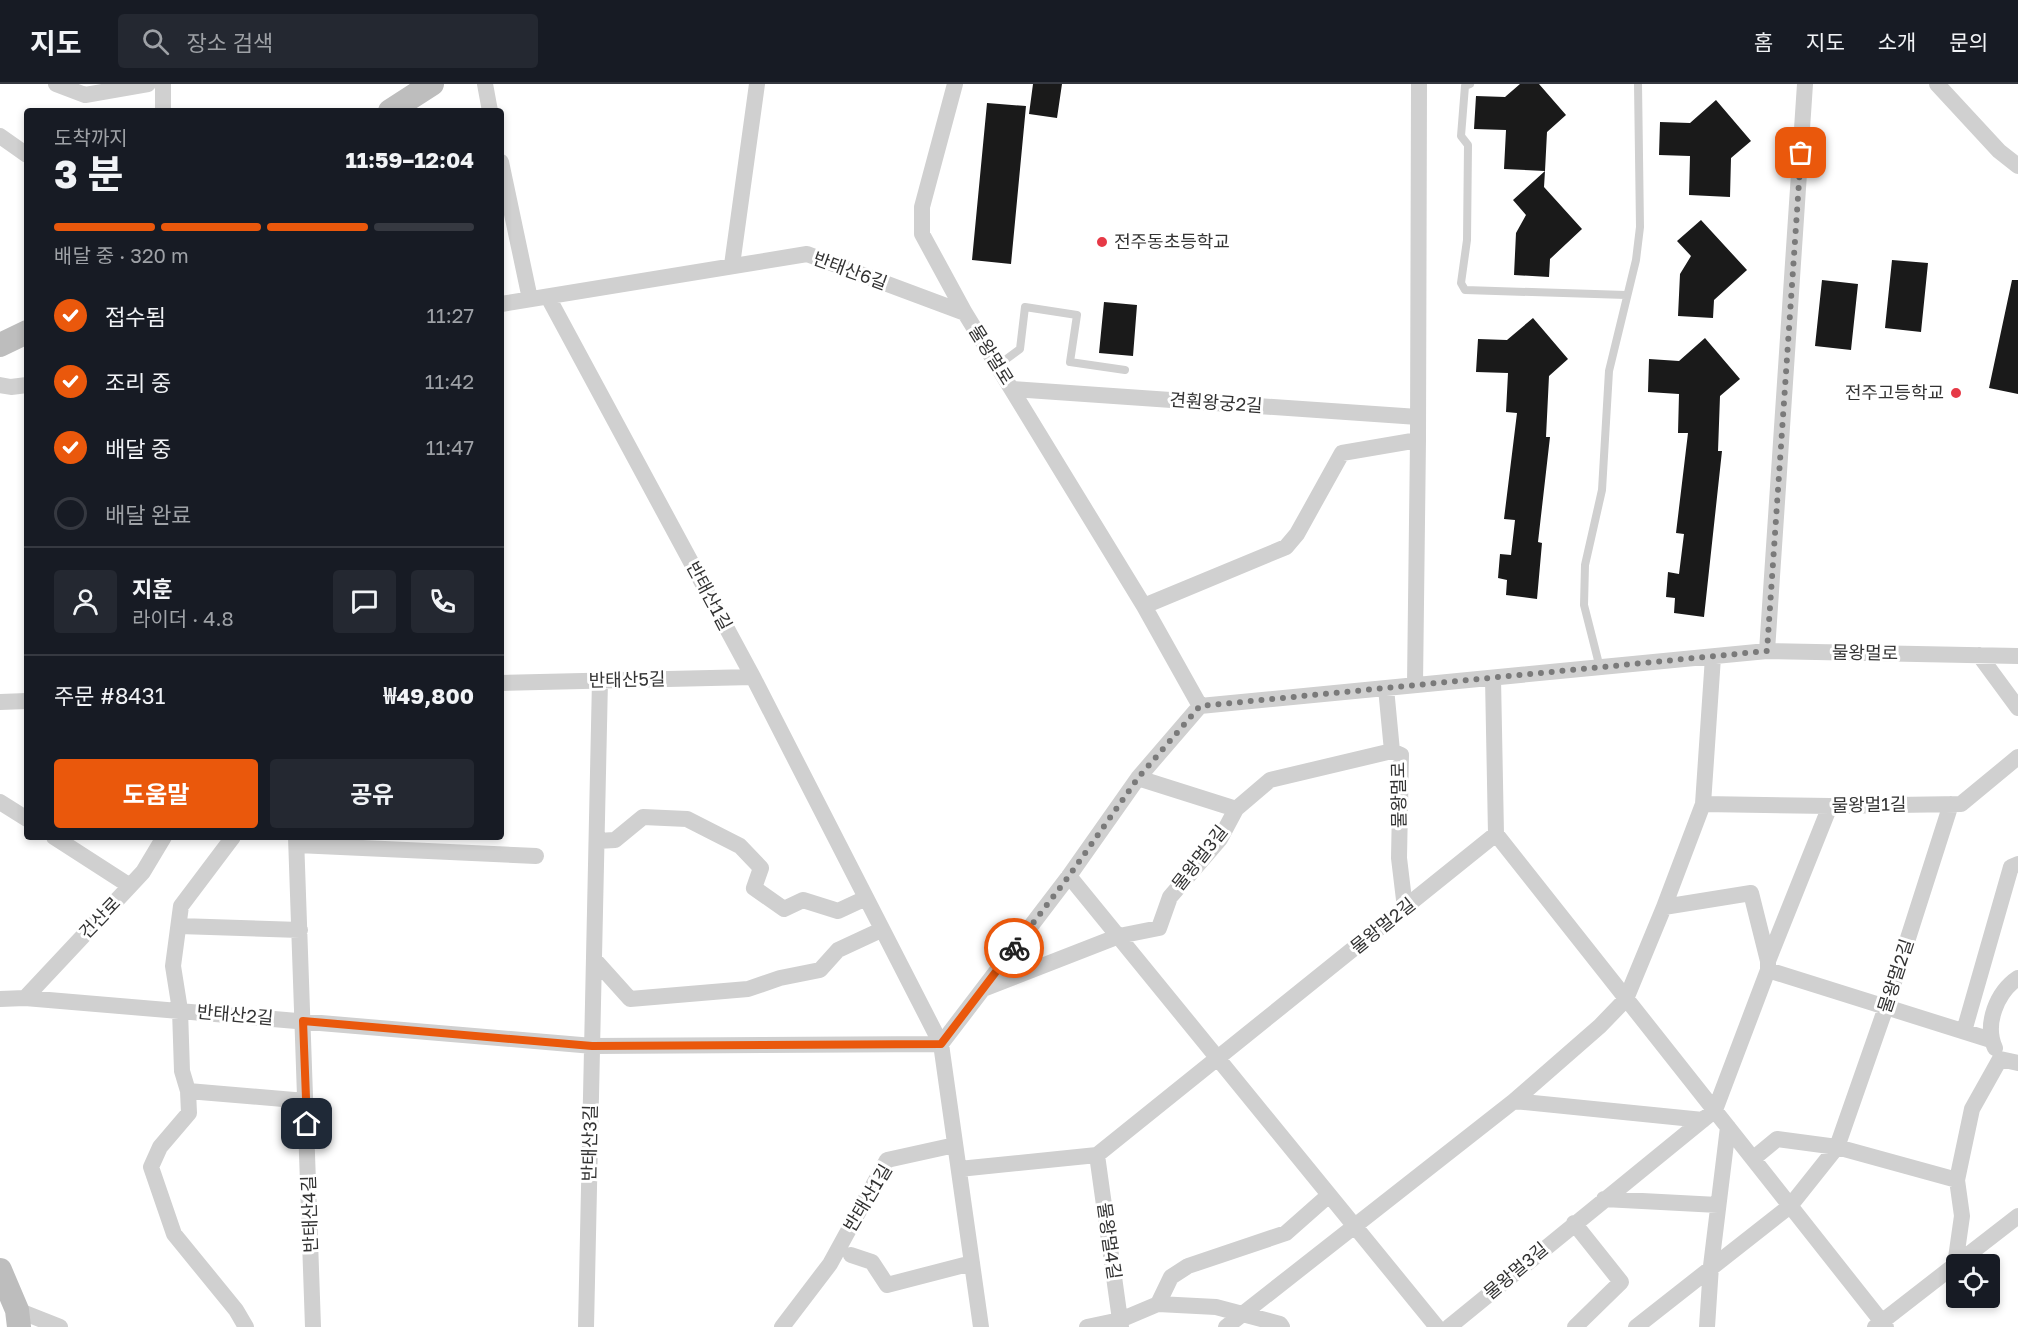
<!DOCTYPE html>
<html lang="ko">
<meta charset="utf-8">
<style>
:root{--surface:#171b24;--page:#242831;--text:#f1f3f6;--muted:#9ea1a6;--line:#363941;--accent:#ea580c}
body{margin:0;font-family:"Golos Text","Noto Sans KR",sans-serif;background:var(--page);color:var(--text);height:100vh;display:flex;flex-direction:column;font-size:22px;white-space:nowrap}
*{box-sizing:border-box;margin:0}
p{font-size:20px;color:var(--muted)}
.icon{flex:none;width:33px;height:33px;fill:none;stroke:currentColor;stroke-width:2;stroke-linecap:round;stroke-linejoin:round}
.map{position:relative;flex:1;overflow:hidden}
.side{position:absolute;left:24px;top:24px;width:480px;height:732px;display:flex;flex-direction:column;background:var(--surface);border-radius:6px;box-shadow:0 3px 9px #0003}
.side>*{flex:none}
.controls{position:absolute;left:1946px;top:1170px;display:grid;gap:12px}
.controls a{display:grid;place-items:center;width:54px;height:54px;border-radius:6px;background:var(--surface);box-shadow:0 3px 9px #0003;font-size:30px}
.pin{position:absolute;display:grid;place-items:center;width:51px;height:51px;color:#fff;margin:-26px;border-radius:12px;box-shadow:0 3px 9px #0006}
.courier{position:absolute;display:grid;place-items:center;width:60px;height:60px;margin:-30px;border:4px solid #ea580c;border-radius:50%;background:#fff;color:#222;box-shadow:0 2px 8px #0007}
.headline em{font-style:normal;font-weight:700}
.headline div{display:flex;flex-direction:column-reverse}
.headline{display:flex;align-items:center;justify-content:space-between;height:102px;padding:0 30px}
h1{font-size:39px;font-weight:700;line-height:45px}
.bar{display:grid;grid-template-columns:repeat(4,1fr);gap:9px 6px;align-content:center;height:72px;padding:0 30px}
.bar i{height:8px;border-radius:4px;background:var(--line)}
.bar .selected{background:var(--accent)}
.bar p{grid-column:span 4}
.line{display:flex;align-items:center;gap:15px;padding:0 30px;border-top:2px solid var(--line)}
.line div{flex:1}
.round{display:grid;place-items:center;flex:none;width:63px;height:63px;border-radius:6px;background:var(--page)}
ol{padding:0 30px;list-style:none}
li{display:flex;align-items:center;gap:18px;height:66px}
li p{margin-inline-start:auto}
li .icon{padding:6px;border-radius:50%;background:var(--accent);color:#fff;stroke-width:4}
li:last-child{color:var(--muted)}
li i{width:33px;height:33px;border:3px solid var(--line);border-radius:50%}
.button{display:flex;gap:12px;margin-top:auto;padding:12px 30px}
.button a{flex:1;height:69px;border-radius:6px;background:var(--accent);color:#fff;font-size:24px;font-weight:700;line-height:69px;text-align:center}
.button a+a{background:var(--page);color:var(--text)}
header{display:flex;align-items:center;gap:36px;box-sizing:border-box;height:84px;padding:0 30px;background:var(--surface);border-bottom:2px solid var(--line)}
header strong{font-size:28px}
nav{display:flex;gap:33px;margin-inline-start:auto;font-size:21px}
.search{width:420px;height:54px;background:var(--page);display:flex;align-items:center;gap:15px;box-sizing:border-box;padding:0 21px;border-radius:6px;color:var(--muted);font-size:22px}
.map>svg:first-child{display:block}
.building{fill:#1a1a1a}
.lines{fill:none;stroke-linecap:round;stroke-linejoin:round}
.lane{stroke:#d0d0d0;stroke-width:8}
.street{stroke:#d0d0d0;stroke-width:16}
.secondary{stroke:#bdbdbd;stroke-width:24}
.done{stroke:#7a7a7a;stroke-width:6;stroke-dasharray:0 10.8}
.route{stroke:#ea580c;stroke-width:8}
.poi-dot{fill:#e63946;stroke:#fff;stroke-width:2}
.labels{text-anchor:middle;stroke-width:6;stroke-linejoin:round;paint-order:stroke}
.poi-label{font-size:18px;fill:#333;stroke:#fff;text-anchor:start}
.street-label{font-size:18px;fill:#333;stroke:#fff}
</style>
<header>
<strong>지도</strong>
<div class="search"><svg class="icon" aria-label="search" viewBox="0 0 24 24"><circle cx="10" cy="10" r="6"/><path d="M15 15l6 6"/></svg>장소 검색</div>
<nav><a>홈</a><a>지도</a><a>소개</a><a>문의</a></nav>
</header>
<div class="map">
<svg width="2018" height="1243" viewBox="0 0 2018 1243">
<rect width="100%" height="100%" fill="#fff"/>
<!-- building -->
<path class="building" d="M1033 0H1062L1057 34 1029 30Z
M1520 0H1539L1566 31 1547 48 1545 87 1504 85 1506 46 1474 45 1476 12 1505 13Z
M1716 16 1751 57 1731 74 1730 113 1689 111 1690 72 1659 71 1660 38 1690 39Z
M987 19 1026 22 1011 180 972 176Z
M1545 87 1544 103 1582 145 1550 175 1549 193 1514 191 1516 149 1526 131 1513 116Z
M1701 136 1747 186 1714 216 1713 234 1678 232 1680 190 1691 172 1677 157Z
M1892 176 1928 179 1921 248 1885 244Z
M1822 196 1858 200 1851 266 1815 262Z
M2012 196H2018V310L1989 304Z
M1104 218 1137 221 1133 272 1099 269Z
M1533 234 1568 275 1549 292 1546 353H1550L1538 458 1542 459 1537 515 1506 511 1507 496 1498 494 1500 470 1511 471 1515 436 1504 435 1517 329 1506 328 1508 289 1476 288 1478 255 1507 256Z
M1705 254 1740 295 1720 312 1718 367H1722L1704 533 1674 529 1675 514 1666 513 1668 488 1679 490 1684 450 1676 449 1688 349H1678L1679 310 1648 308 1649 275 1679 277Z"/>
<g class="lines">
<!-- lane -->
<path class="lane" d="M1470 0 1465 2 1461 52 1468 61 1467 156 1461 199 1465 206 1626 211
M997 282 1020 265 1025 223 1077 231 1070 278 1125 286
M1600 584 1584 521 1585 481 1602 406 1609 287 1636 176 1640 143 1638 0"/>
<!-- street -->
<path class="street" d="M56 0 85 11 148 0
M485 0 490 27
M955 0 922 123V150L965 229 1144 522 1200 622 1767 567 2018 572
M1937 0 1999 67 2018 82
M163 27V0
M0 52 27 71
M501 78 530 215
M732 181 757 0
M548 213 753 593 941 960 981 1243
M501 220 807 170 965 229
M0 301 11 303 27 301
M1013 305 1418 333
M1144 522 1286 463 1297 450 1342 369 1418 356
M1767 567 1805 0
M1979 571 2018 624
M1493 594 1496 750 1886 1243
M501 599 753 593
M1415 601 1418 356 1419 0
M1386 604 1392 667 1401 671 1399 774 1405 824
M0 618 27 617
M1138 694 1236 725
M0 718 27 735
M1703 720 1830 722 1961 720 2018 673
M54 753 130 802
M233 753 181 822 173 882 180 926 182 987 188 1007 189 1029 160 1063 151 1083 174 1150 236 1226 246 1243
M296 753 313 1243
M597 757 615 756 643 733 687 735 740 762 761 784 754 804 784 825 803 816 838 827 866 814
M297 761 536 772
M1069 792 1437 1243
M1664 823 1751 809 1768 877
M179 842 300 846
M594 875 630 915 748 905 780 894 820 886 838 866 881 846
M1768 886 1991 956
M983 905 1119 852 1159 844 1170 813 1220 755 1236 725 1270 696 1392 667
M25 914 130 802 143 788 164 753
M0 915 25 914 593 962 941 960 1069 792 1138 694 1200 622
M1964 947 2011 783 2018 780
M1995 964C1984 940 1997 908 2018 894
M188 1007 306 1017
M1514 1017 1703 1036
M1097 1071 1496 750
M1097 1071 1121 1243
M1754 1074 1777 1055 1837 1063 1957 1096
M959 1085 1097 1071
M1604 1115 1718 1121
M1574 1139 1621 1198 1575 1243
M851 1171 872 1178 887 1201 972 1179
M1955 1181 1962 1132 1957 1096 1972 1025 2000 975 2018 979
M1158 1220 1216 1223 1280 1240 1282 1243
M17 1226 60 1243
M586 1243 600 596
M782 1243 830 1180 887 1076 955 1061
M1087 1243 1120 1236 1158 1220 1171 1193 1188 1182 1286 1149 1329 1111
M1226 1243 1514 1017 1600 942 1626 915 1664 823 1703 720 1713 573
M1449 1243 1715 1026 1768 886V877L1830 722
M1636 1243 1790 1122 1837 1063 1886 923 1951 720
M1707 1243 1711 1182 1728 1043
M1875 1243 2018 1132"/>
<!-- secondary -->
<path class="secondary" d="M390 27 432 0
M0 261 27 248
M0 1186 17 1226 19 1243"/>
</g>
<g class="lines">
<!-- done -->
<path class="done" d="M1014 864 1069 792 1138 694 1200 622 1767 567 1801 69"/>
<!-- route -->
<path class="route" d="M307 1040 303 937 592 962 941 960 1014 864"/>
</g>
<!-- markers -->
<g class="poi-dot">
<circle cx="1102" cy="158" r="6"/>
<circle cx="1956" cy="309" r="6"/>
</g>
<g class="labels">
<!-- poi labels -->
<g class="poi-label">
<text x="1114" y="164">전주동초등학교</text>
<text x="1944" y="315" text-anchor="end">전주고등학교</text>
</g>
<!-- street labels -->
<g class="street-label">
<text transform="translate(850 187) rotate(20)" y="6">반태산6길</text>
<text transform="translate(991 271) rotate(58)" y="6">물왕멀로</text>
<text transform="translate(1216 319) rotate(4)" y="6">견훤왕궁2길</text>
<text transform="translate(709 512) rotate(62)" y="6">반태산1길</text>
<text transform="translate(1865 569) rotate(1)" y="6">물왕멀로</text>
<text transform="translate(627 596) rotate(-1)" y="6">반태산5길</text>
<text transform="translate(1399 711) rotate(-91)" y="6">물왕멀로</text>
<text transform="translate(1869 721) rotate(-1)" y="6">물왕멀1길</text>
<text transform="translate(1200 774) rotate(-52)" y="6">물왕멀3길</text>
<text transform="translate(100 834) rotate(-46)" y="6">건산로</text>
<text transform="translate(1383 842) rotate(-39)" y="6">물왕멀2길</text>
<text transform="translate(1896 892) rotate(-72)" y="6">물왕멀2길</text>
<text transform="translate(235 931) rotate(5)" y="6">반태산2길</text>
<text transform="translate(590 1059) rotate(-89)" y="6">반태산3길</text>
<text transform="translate(868 1114) rotate(-59)" y="6">반태산1길</text>
<text transform="translate(310 1130) rotate(-92)" y="6">반태산4길</text>
<text transform="translate(1109 1157) rotate(82)" y="6">물왕멀4길</text>
<text transform="translate(1516 1187) rotate(-40)" y="6">물왕멀3길</text>
</g>
</g>
</svg>
<div class="controls">
<a><svg class="icon" aria-label="locate" viewBox="0 0 24 24"><circle cx="12" cy="12" r="6"/><path d="M12 2v4M12 18v4M2 12h4M18 12h4"/></svg></a>
</div>
<div class="pin" style="left:1801px;top:69px;background:#ea580c"><svg class="icon" aria-label="bag" viewBox="0 0 24 24"><path d="M5 8h14l-1 12H6zM9 8a3 3 0 0 1 6 0"/></svg></div>
<div class="pin" style="left:307px;top:1040px;background:#1f2937"><svg class="icon" aria-label="home" viewBox="0 0 24 24"><path d="M3 11l9-7 9 7M6 9v11h12V9"/></svg></div>
<div class="courier" style="left:1014px;top:864px"><svg class="icon" aria-label="bike" viewBox="0 0 24 24"><circle cx="6" cy="16" r="4"/><circle cx="18" cy="16" r="4"/><path d="M6 16l4-8h5l3 8M10 8l3 8H6M13 5h3"/></svg></div>
<section class="side">
<div class="headline"><div><h1>3 분</h1><p>도착까지</p></div><em>11:59–12:04</em></div>
<div class="bar"><i class="selected"></i><i class="selected"></i><i class="selected"></i><i></i><p>배달 중 · 320 m</p></div>
<ol>
<li><svg class="icon" aria-label="check" viewBox="0 0 24 24"><path d="M5 12l5 5 9-10"/></svg>접수됨<p>11:27</p></li>
<li><svg class="icon" aria-label="check" viewBox="0 0 24 24"><path d="M5 12l5 5 9-10"/></svg>조리 중<p>11:42</p></li>
<li><svg class="icon" aria-label="check" viewBox="0 0 24 24"><path d="M5 12l5 5 9-10"/></svg>배달 중<p>11:47</p></li>
<li><i></i>배달 완료</li>
</ol>
<div class="line" style="height:108px"><a class="round"><svg class="icon" aria-label="person" viewBox="0 0 24 24"><circle cx="12" cy="8" r="4"/><path d="M4 21q1-7 8-7t8 7"/></svg></a><div><b>지훈</b><p>라이더 · 4.8</p></div><a class="round"><svg class="icon" aria-label="chat" viewBox="0 0 24 24"><path d="M4 5h16v11H9l-5 4z"/></svg></a><a class="round"><svg class="icon" aria-label="phone" viewBox="0 0 24 24"><path d="M5 4h4l2 5-3 2q2 4 5 5l2-3 5 2v4C11 20 4 13 5 4z"/></svg></a></div>
<div class="line" style="height:78px"><div>주문 #8431</div><b>₩49,800</b></div>
<div class="button"><a>도움말</a><a>공유</a></div>
</section>
</div>
